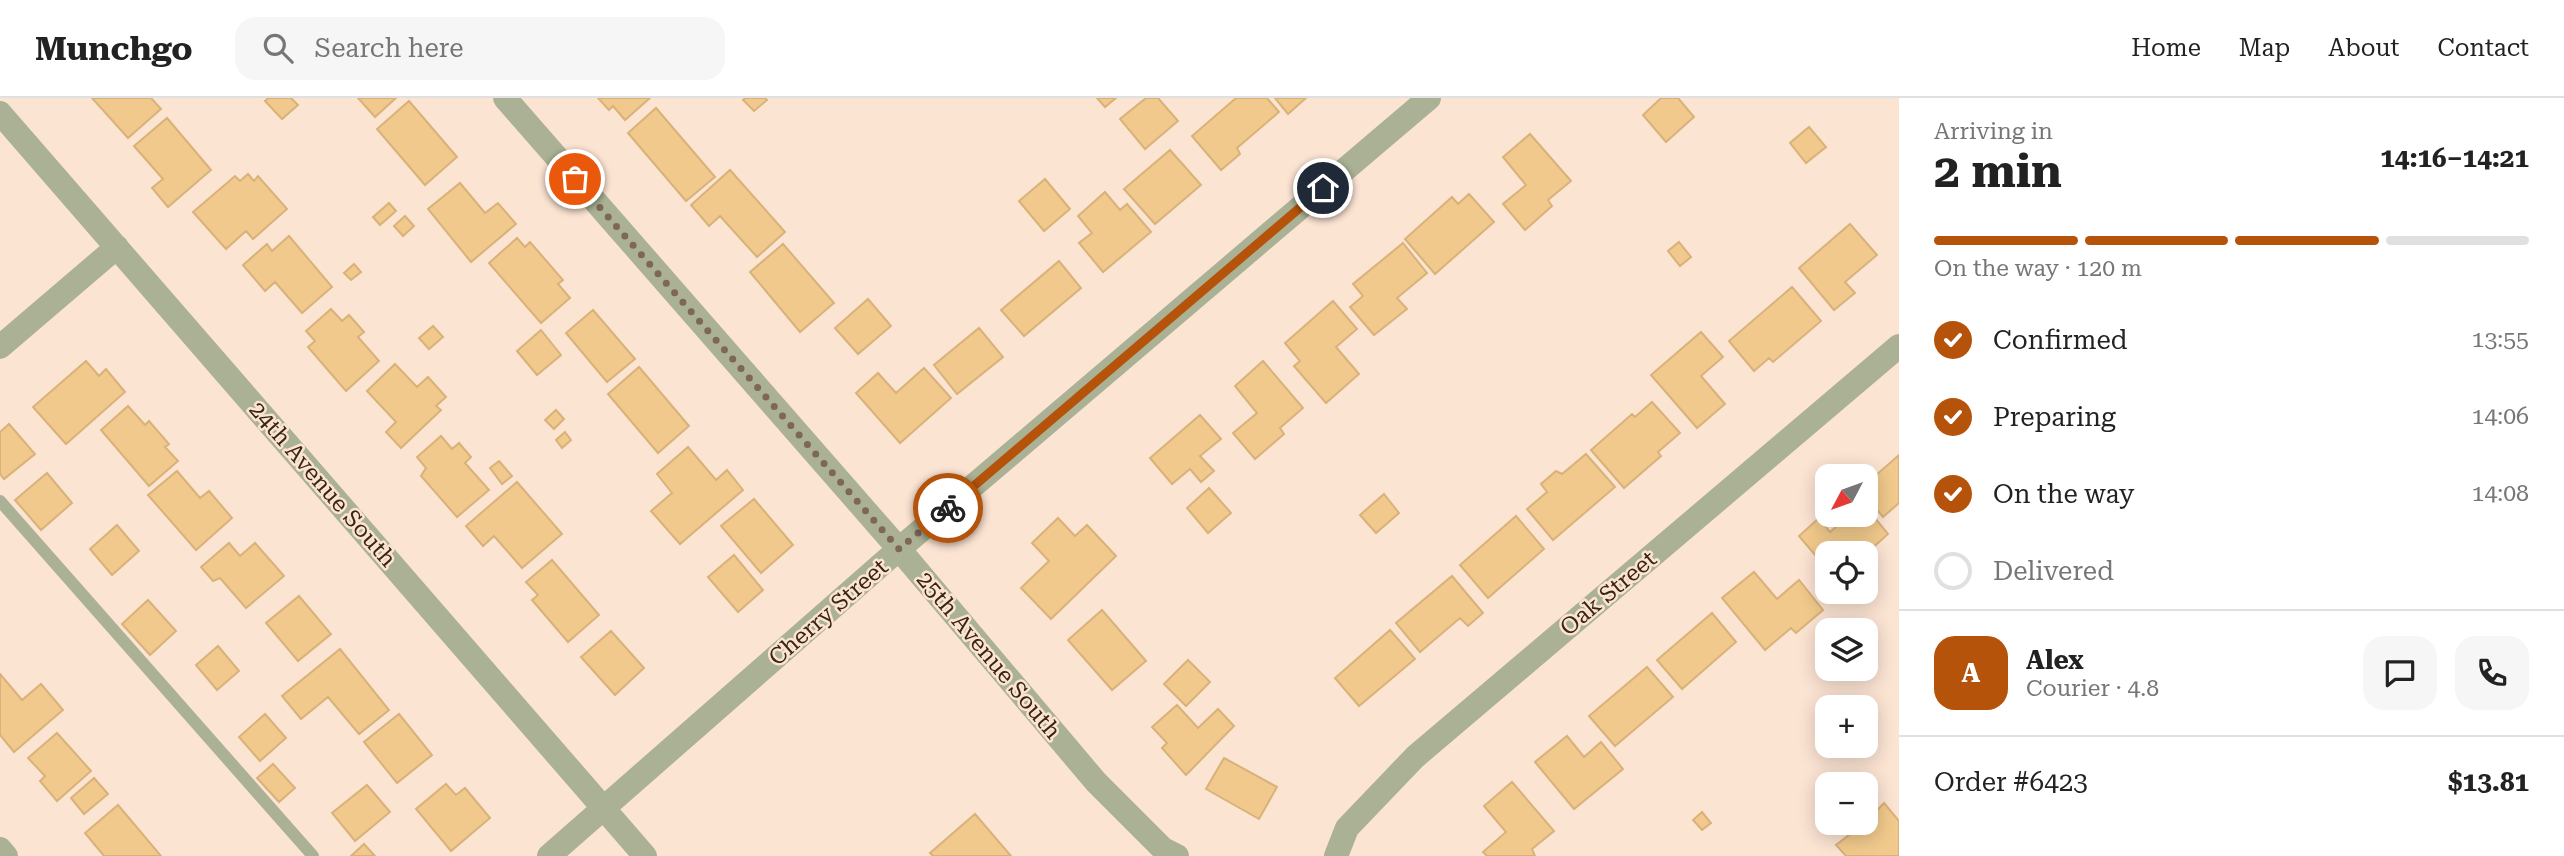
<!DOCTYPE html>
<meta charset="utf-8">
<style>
:root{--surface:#fff;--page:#f6f6f6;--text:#222;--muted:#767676;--line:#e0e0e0;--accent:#b45309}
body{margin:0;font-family:"Roboto Serif",serif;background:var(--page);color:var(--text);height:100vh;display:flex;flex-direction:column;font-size:26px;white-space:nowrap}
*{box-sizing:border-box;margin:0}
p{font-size:23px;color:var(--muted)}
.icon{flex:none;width:38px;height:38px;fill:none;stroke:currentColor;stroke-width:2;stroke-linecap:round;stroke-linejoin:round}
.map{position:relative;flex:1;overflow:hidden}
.details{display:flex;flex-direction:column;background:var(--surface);width:665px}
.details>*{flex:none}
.needle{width:46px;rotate:229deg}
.tools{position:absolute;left:1815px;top:366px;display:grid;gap:14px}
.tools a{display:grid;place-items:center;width:63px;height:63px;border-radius:14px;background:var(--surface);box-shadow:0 4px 18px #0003;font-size:35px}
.pin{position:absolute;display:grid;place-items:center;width:60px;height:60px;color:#fff;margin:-30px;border:4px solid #fff;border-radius:50%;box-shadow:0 2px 7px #0007}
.courier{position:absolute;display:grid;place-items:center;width:70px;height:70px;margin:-35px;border:5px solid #b45309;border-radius:50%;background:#fff;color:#222;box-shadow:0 2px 9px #0007}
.headline em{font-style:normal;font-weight:700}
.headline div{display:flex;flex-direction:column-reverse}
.headline{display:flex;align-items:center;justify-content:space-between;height:119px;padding:0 35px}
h1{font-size:46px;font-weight:700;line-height:52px}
.bar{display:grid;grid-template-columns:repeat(4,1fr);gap:10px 7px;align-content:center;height:84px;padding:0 35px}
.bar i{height:9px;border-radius:5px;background:var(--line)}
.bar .selected{background:var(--accent)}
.bar p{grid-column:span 4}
.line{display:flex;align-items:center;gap:18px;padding:0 35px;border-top:2px solid var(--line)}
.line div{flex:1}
.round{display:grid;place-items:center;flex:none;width:74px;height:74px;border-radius:21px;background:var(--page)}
ol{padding:0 35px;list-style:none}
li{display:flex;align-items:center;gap:21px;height:77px}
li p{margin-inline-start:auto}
li .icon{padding:7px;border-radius:50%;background:var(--accent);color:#fff;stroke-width:4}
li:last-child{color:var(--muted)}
li i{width:38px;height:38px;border:4px solid var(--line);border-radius:50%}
header{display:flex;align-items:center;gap:42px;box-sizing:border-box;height:98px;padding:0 35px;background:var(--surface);border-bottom:2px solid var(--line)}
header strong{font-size:33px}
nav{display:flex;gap:38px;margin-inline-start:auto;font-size:24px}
.search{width:490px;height:63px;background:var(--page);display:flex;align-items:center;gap:18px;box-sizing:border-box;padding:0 24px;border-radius:21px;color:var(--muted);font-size:26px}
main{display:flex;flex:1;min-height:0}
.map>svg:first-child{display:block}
.building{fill:#f1c98c;stroke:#d8b279;stroke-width:2}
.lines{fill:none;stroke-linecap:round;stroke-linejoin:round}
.lane{stroke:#aab194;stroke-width:12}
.street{stroke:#aab194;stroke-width:24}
.done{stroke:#7e6757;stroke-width:7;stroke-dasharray:0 12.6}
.route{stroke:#b45309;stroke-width:9}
.labels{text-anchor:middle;stroke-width:5;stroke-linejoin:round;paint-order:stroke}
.street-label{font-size:23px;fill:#3a2414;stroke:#fce4d3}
</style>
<header>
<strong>Munchgo</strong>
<div class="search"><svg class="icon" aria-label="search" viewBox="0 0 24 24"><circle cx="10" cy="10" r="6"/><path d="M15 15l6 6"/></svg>Search here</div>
<nav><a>Home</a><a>Map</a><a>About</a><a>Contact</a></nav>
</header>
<main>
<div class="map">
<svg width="1899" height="758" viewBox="0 0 1899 758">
<rect width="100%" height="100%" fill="#fce4d3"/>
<!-- building -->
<path class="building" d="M92 0H151L161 11 128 40Z
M268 0H291L298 7 282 21 265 3Z
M358 0H396L375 19Z
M598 0H650L625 22 613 8 609 12Z
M746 0H765L767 2 754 13 743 2Z
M1097 0H1116L1105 9Z
M1146 0H1158L1178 23 1145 51 1120 21Z
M1236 0H1267L1279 14 1237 50 1240 56 1221 72 1192 38Z
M1275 0H1306L1288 16Z
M1661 0H1678L1694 19 1666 44 1643 17Z
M409 3 457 59 425 87 377 31Z
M656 10 715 79 686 103 628 35Z
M167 20 211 72 168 109 152 90 163 81 134 48Z
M1809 29 1826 49 1806 65 1790 45Z
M1530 36 1571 83 1548 102 1552 108 1525 132 1503 106 1526 87 1503 59Z
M1170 52 1201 87 1155 126 1124 91Z
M730 72 785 134 757 159 720 118 709 128 691 107Z
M248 76 254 83 258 78 287 111 253 141 246 133 226 151 193 114 235 78 240 83Z
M1045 81 1070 111 1044 133 1019 103Z
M460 85 485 115 498 105 516 126 471 164 428 111Z
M1105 94 1120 112 1127 106 1151 134 1103 174 1079 145 1092 135 1078 118Z
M1469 96 1494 124 1435 176 1405 141 1452 99 1458 106Z
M389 105 396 113 380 127 373 119Z
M405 118 414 128 403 138 394 128Z
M1850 126 1877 157 1845 184 1855 195 1834 212 1799 170Z
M289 138 332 189 302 215 275 184 265 193 243 167 267 146 272 153Z
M517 140 525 149 530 144 563 182 558 186 570 200 541 225 489 165Z
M1679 144 1691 159 1680 168 1668 153Z
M1403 145 1427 175 1397 200 1407 211 1374 237 1350 209 1363 198 1353 186Z
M783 146 834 205 800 234 750 174Z
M1059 163 1081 190 1024 238 1001 212Z
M354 166 361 174 351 182 344 175Z
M1792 189 1821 223 1773 264 1769 260 1754 273 1729 243Z
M868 201 891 228 858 256 835 230Z
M1333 203 1357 231 1336 249 1359 276 1326 305 1294 268 1300 263 1285 245Z
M331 211 342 223 349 217 364 234 358 239 379 263 346 293 308 249 315 243 306 233Z
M593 212 635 261 607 284 566 235Z
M433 228 443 239 429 251 419 240Z
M979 230 1003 259 957 296 934 267Z
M541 232 561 257 537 277 517 253Z
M1701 234 1723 259 1701 278 1725 306 1697 330 1651 277Z
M86 263 99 278 106 271 125 294 66 346 33 309Z
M1263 263 1303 310 1280 330 1284 336 1255 361 1233 335 1257 315 1235 288Z
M395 266 417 289 428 279 446 299 436 308 441 312 401 350 386 334 396 324 367 293Z
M639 269 689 328 658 355 608 296Z
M924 270 951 300 900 345 856 295 878 275 896 295Z
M1652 304 1680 335 1658 354 1661 358 1624 390 1591 352 1632 316 1635 319Z
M128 308 145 327 149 323 169 346 165 349 178 363 149 388 101 332Z
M556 312 564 321 554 331 545 322Z
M1200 317 1221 341 1200 358 1214 373 1201 384 1190 371 1172 386 1150 360Z
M9 326 35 356 4 381 0 376V334Z
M565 334 571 342 562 350 556 342Z
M441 338 452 351 459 345 471 359 465 365 489 392 457 419 421 378 426 370 417 359Z
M688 349 716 382 727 372 743 392 680 446 651 413 672 395 657 376Z
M1586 356 1615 389 1553 442 1527 411 1547 394 1541 386 1556 373 1562 376Z
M1899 357V405L1883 419 1866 398V386Z
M499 363 512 378 502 386 490 370Z
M177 373 200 400 209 393 232 420 196 452 148 397Z
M47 375 72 405 41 432 15 402Z
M517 384 562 436 522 470 494 438 483 448 466 428Z
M1209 390 1231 415 1208 435 1187 410Z
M1384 396 1399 415 1376 435 1360 417Z
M754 401 793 447 761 475 721 428Z
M1866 409 1888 436 1866 456 1827 455V471L1799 438 1819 420 1830 434 1851 416H1866Z
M1516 418 1544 451 1488 500 1460 467Z
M1058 420 1075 438 1087 427 1116 458 1051 521 1021 490 1049 463 1032 445Z
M117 427 139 453 112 477 90 451Z
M229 445 240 458 255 445 284 478 246 510 220 480 213 483 201 469Z
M734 457 763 492 738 514 708 479Z
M552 462 599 517 568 544 532 502 538 497 526 484Z
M1754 474 1777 501 1799 482 1823 512 1796 535 1791 530 1765 552 1722 500Z
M1452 478 1483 515 1468 528 1460 520 1420 554 1396 525Z
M299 498 331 536 298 563 266 525Z
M148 502 176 533 150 557 122 526Z
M1102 512 1146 563 1112 592 1068 542Z
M1712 515 1736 544 1682 591 1657 562Z
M1390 532 1415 561 1359 608 1335 580Z
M611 533 644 570 615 597 581 559Z
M218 548 239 573 217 592 196 567Z
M340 551 389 612 359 636 328 599 301 621 282 598Z
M1188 562 1210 584 1186 608 1164 586Z
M1647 569 1673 599 1615 648 1589 618Z
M0 576 22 602 41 586 63 612 14 654 0 637Z
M1177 607 1198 630 1218 611 1234 628 1186 677 1162 650 1167 645 1152 629Z
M265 616 286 640 260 663 239 639Z
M399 616 432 657 397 685 364 644Z
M57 635 91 673 57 703 40 683 45 678 28 660Z
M1567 638 1584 659 1601 644 1623 671 1574 711 1535 664Z
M1224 660 1277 689 1259 721 1206 691Z
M273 666 295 690 279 704 257 680Z
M94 680 108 696 84 716 71 700Z
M1512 684 1554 733 1532 751 1535 758H1487L1483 754 1506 734 1484 708Z
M446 686 456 697 465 690 490 720 451 753 416 711Z
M367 687 390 714 355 743 332 715Z
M1884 705 1899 723V758H1846L1836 747 1866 724Z
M118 707 161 758H104L85 735Z
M1702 714 1711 725 1702 732 1693 722Z
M975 716 1011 758H933L930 755Z
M364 746 375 758H351Z"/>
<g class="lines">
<!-- lane -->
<path class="lane" d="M0 403 313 758"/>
<!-- street -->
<path class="street" d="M505 0 899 451 1096 684 1163 751 1177 758
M0 15 645 758
M0 249 117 149
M0 751 6 758
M549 758 899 451 1429 0
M1336 758 1347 730 1415 659 1899 248"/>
</g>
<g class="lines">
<!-- done -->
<path class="done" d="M575 81 899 451 948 410"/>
<!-- route -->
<path class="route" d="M948 410 1323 90"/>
</g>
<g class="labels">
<!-- street labels -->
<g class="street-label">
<text transform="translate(323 386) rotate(49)" y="8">24th Avenue South</text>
<text transform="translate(1608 495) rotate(-40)" y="8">Oak Street</text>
<text transform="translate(828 514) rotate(-41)" y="8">Cherry Street</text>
<text transform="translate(989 557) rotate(50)" y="8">25th Avenue South</text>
</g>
</g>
</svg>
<div class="tools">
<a><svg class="needle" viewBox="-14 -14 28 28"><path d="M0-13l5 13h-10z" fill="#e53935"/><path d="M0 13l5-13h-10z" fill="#767676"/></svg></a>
<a><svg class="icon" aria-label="locate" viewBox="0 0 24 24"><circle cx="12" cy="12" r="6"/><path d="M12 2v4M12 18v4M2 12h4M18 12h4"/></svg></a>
<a><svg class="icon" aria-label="layers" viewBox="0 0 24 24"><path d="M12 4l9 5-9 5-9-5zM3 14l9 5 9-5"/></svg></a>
<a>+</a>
<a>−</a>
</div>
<div class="pin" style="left:575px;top:81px;background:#ea580c"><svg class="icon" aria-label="bag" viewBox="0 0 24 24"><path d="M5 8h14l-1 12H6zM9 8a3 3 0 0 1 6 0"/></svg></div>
<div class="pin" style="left:1323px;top:90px;background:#1f2937"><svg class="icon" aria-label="home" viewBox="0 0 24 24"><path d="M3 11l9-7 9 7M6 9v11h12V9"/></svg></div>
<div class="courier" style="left:948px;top:410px"><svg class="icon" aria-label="bike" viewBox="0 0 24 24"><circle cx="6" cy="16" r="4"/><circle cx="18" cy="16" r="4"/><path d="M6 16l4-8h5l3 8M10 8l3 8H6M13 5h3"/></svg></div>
</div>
<section class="details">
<div class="headline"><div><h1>2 min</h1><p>Arriving in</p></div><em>14:16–14:21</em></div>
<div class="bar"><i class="selected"></i><i class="selected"></i><i class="selected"></i><i></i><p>On the way · 120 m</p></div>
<ol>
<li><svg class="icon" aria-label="check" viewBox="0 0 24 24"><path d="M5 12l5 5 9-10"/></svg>Confirmed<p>13:55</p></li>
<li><svg class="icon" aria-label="check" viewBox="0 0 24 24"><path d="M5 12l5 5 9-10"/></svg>Preparing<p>14:06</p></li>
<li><svg class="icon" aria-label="check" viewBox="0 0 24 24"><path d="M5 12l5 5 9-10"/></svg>On the way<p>14:08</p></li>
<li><i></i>Delivered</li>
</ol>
<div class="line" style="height:126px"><b class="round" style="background:var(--accent);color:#fff">A</b><div><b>Alex</b><p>Courier · 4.8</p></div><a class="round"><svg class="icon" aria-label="chat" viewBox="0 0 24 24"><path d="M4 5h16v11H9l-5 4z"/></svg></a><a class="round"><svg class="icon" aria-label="phone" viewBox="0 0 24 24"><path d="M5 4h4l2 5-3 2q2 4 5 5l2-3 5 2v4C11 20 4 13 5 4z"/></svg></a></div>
<div class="line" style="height:91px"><div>Order #6423</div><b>$13.81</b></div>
</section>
</main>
